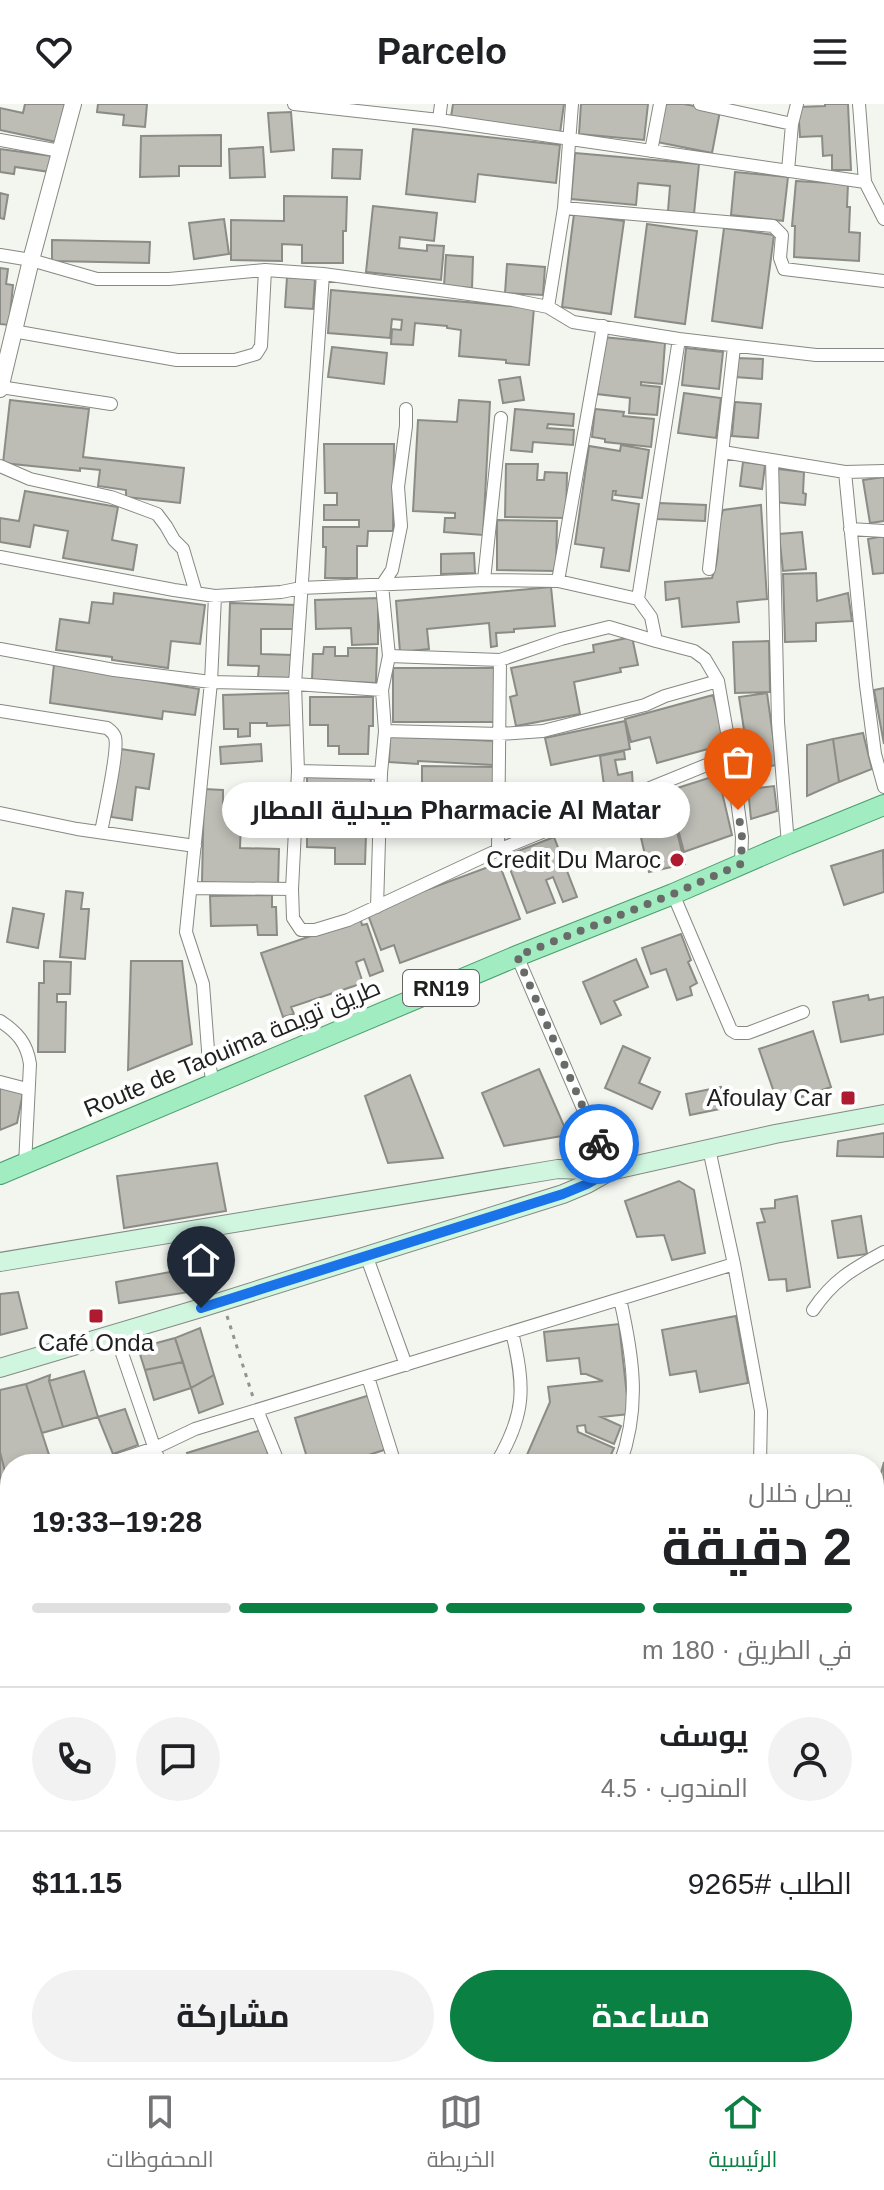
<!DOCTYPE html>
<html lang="ar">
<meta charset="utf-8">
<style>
:root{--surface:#fff;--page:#f2f2f2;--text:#202124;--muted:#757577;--line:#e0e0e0;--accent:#0b8043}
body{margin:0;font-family:Helvetica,Cairo,sans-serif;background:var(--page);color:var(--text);direction:rtl;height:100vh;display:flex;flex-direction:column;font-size:30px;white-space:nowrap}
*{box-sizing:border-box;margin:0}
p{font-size:26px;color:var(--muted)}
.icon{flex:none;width:44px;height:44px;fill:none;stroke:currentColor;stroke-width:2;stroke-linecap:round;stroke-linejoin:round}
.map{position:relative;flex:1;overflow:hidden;direction:ltr}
.details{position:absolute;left:0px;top:1350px;width:884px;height:624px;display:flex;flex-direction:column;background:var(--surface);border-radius:32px 32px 0 0;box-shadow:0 4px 12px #0003;direction:rtl}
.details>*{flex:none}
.pin{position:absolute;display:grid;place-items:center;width:68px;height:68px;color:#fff;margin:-82px -34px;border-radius:50% 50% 50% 0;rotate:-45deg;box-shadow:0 0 8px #0007}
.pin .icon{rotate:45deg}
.courier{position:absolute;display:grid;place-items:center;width:80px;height:80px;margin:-40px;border:6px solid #1a73e8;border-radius:50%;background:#fff;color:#222;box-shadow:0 2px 10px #0007}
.bubble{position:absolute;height:56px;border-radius:28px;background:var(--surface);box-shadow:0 4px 12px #0003;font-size:26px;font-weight:700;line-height:56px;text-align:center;direction:rtl}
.summary em{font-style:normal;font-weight:700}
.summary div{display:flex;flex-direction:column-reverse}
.summary{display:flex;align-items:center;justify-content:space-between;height:136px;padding:0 32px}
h1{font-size:52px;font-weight:700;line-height:60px}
.bar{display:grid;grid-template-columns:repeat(4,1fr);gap:12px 8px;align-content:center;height:96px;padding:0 32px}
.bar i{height:10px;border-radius:6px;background:var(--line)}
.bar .selected{background:var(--accent)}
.bar p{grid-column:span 4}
.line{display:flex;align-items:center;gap:20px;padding:0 32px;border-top:2px solid var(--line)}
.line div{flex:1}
.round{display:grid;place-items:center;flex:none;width:84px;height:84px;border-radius:42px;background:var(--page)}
.action{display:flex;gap:16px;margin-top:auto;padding:16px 32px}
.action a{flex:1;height:92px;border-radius:48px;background:var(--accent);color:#fff;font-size:32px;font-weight:700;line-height:92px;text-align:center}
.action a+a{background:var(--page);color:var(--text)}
header{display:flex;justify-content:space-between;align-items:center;height:104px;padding:0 32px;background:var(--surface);font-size:36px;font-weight:700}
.tabs{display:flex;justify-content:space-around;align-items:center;height:112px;border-top:2px solid var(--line);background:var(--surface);font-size:22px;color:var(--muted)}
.tabs a{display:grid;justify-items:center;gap:4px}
.tabs .selected{color:var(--accent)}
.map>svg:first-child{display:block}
.green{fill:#d0bf98}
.building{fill:#bdbdb6;stroke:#8b8c85;stroke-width:2}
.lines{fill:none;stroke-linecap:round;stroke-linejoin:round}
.service-casing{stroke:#868983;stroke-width:8}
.minor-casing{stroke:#868983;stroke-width:14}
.tertiary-casing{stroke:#868983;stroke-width:18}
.secondary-casing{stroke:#868983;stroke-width:20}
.primary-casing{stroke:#4b9d6d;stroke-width:22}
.path{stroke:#919490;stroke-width:3;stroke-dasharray:4 6;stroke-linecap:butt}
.service{stroke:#fff;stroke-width:6}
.minor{stroke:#fff;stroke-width:12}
.tertiary{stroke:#fff;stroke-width:16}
.secondary{stroke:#d0f6e0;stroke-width:18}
.primary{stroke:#a1edc1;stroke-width:20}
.done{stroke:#686b67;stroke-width:8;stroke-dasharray:0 14.4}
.route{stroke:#1a73e8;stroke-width:10}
.poi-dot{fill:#ae1a30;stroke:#fff;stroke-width:3}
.labels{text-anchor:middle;stroke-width:8;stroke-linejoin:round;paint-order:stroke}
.shield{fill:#fff;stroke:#626362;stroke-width:2}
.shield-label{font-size:22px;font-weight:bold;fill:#1e201e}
.poi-label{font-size:24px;fill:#1e201e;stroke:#fff;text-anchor:end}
.street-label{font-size:24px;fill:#1e201e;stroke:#fff}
</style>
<header><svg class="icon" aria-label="menu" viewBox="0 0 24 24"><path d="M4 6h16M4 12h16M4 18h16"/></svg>Parcelo<svg class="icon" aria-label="heart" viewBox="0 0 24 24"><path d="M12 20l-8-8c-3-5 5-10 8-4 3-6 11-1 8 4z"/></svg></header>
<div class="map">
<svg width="884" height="1974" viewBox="0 0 884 1974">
<rect width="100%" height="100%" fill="#f2f6ef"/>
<!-- green -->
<path class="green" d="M874 1634 884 1636V1953L874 1948Z"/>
<!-- building -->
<path class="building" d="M25 0H69L61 39 0 26V4L23 9Z
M98 0H147L145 23 123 21 124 11 97 8Z
M453 0H564L560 29 451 13Z
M581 0H648L644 36 579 30Z
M665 0H684L720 7 712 49 657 38Z
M825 0H848L851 66H832V51L823 52 822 32 800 33 798 3 825 2Z
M291 8 294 46 271 48 268 9Z
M413 25 560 41 556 79 478 70 475 98 406 90Z
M221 31V62H179V72L140 73 141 32Z
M263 43 265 73 230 74 229 45Z
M0 45 52 52 50 68 15 63 14 70 0 68Z
M333 45 362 46 360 75 332 74Z
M575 49 699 60 694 110 668 107 670 82 638 79 636 101 571 95Z
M735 68 788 73 783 117 731 111Z
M796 77 848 80 847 103H850L849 128 860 129 859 157 794 153 795 122H792Z
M0 89 8 91 4 115 0 114Z
M284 92 347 93 346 127H343V159H302V141L282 140V157L231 156V116L284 117Z
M373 102 437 109 434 137 400 133 399 144 427 147V141L444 142 441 176 366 168Z
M574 110 624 117 611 210 562 203Z
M224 115 229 150 194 155 189 119Z
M647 120 697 127 685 220 635 213Z
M724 124 774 131 762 224 712 217Z
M52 136 150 138 149 159 52 157Z
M446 151 473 153 472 184 444 182Z
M507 160 545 163 543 191 505 189Z
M0 164 8 165 6 180 13 181 9 221 0 220Z
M287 173 315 175 313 205 285 203Z
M331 186 534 204 529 261 506 259V256L459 252 461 226 447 224V222L415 219 413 241 391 240 392 225 401 226 402 216 392 215 390 234 328 229Z
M602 233 665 239 662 280 641 278V281L660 283 657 311 629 309 630 294 597 290Z
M332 243 387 249 384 280 328 273Z
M686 244 723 248 719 285 682 281Z
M736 254 763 255 762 275 735 273Z
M520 273 524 296 503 299 499 276Z
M684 289 721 294 716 334 678 329Z
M10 296 89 305 83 353 184 364 180 399 126 393V386L98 382 100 366 80 364V367L3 359Z
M459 296 490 298 483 431 444 428 445 414H455V409L413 407 418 316 457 318Z
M735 298 761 300 758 334 732 332Z
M515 305 574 310 573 322 548 320 547 324 574 326 573 341 533 338 532 348 511 346Z
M595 305 624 308 623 312 654 315 651 343 605 338V335L592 333Z
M324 340H394L393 427H368L367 442H357V474H325L326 443H323V423H359V416H324V401H337V389H325Z
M621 341 649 346 642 394 615 391 616 387H613L612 396 639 400 629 467 601 463 604 444 575 440 589 342 620 347Z
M743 358 765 361 762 385 740 382Z
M506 360H538L537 376H544L545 368 567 369 566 414 505 413Z
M778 365 804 368 803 389 806 390 805 401 775 398Z
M884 373V417L870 419 863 376Z
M25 387 118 403 112 436 137 441 133 466 63 454 68 427 34 421 30 443 0 438V414L19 417Z
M659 399 706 401 705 417 656 415Z
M761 401 767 495 737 498 739 518 682 523 679 494 666 496 665 478 712 474 716 461 718 446 717 427 723 406Z
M497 416 557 417 556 467 497 466Z
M802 428 806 465 783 467 779 430Z
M884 432V469L873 470 868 435Z
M474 449 475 469 441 470V450Z
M816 469 817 497 848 489 852 517 816 519V537L785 538 783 470Z
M551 483 555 522 514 525V528L496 529 497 542 491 543 489 519 427 525 429 545 400 548 396 497Z
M114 489 205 501 200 540 171 537 168 564 112 556V553L56 546 60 515 89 519 92 498 113 500Z
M378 494V540L352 541 351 524 316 525 315 496Z
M230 499 296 501V525H261V550L293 551 292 574 258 573 259 562 228 561Z
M632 533 638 561 620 564 621 568 574 578 580 610 516 622 510 593 517 591 511 564 594 548 593 541Z
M769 537 770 588 735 589 733 538Z
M324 543H335V552H348V544H377L376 579 312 576 313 550H323Z
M54 560 199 585 195 611 163 607 162 615 50 599Z
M393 564H494L496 618H393Z
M884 584V640L874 586Z
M292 589 293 621 267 622V619H250V632L238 633V625H224L223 591Z
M767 589 777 661 750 665 739 593Z
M713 591 726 640 657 659 650 633 631 638 625 615Z
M310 593H373V622H369L368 650H339V642H328V621H310Z
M625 617 630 645 551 661 545 634Z
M863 629 872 665 839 678 833 635Z
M390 632 495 637 494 661 418 657V660L389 658Z
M833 635 839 678 807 692V641Z
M261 640 262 657 221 660 220 643Z
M121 645 154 650 149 685 136 683 132 716 111 713Z
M624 647 625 655 615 656 618 671 632 668 633 684 606 696 600 652Z
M422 662 497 663 496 690 422 689Z
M307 669H371L370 701H367L365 760H335V744L307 743Z
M718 671 732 731 684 748 668 687Z
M774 682 777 707 751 715 748 685Z
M204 685 223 686V706H231L230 715 241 716 240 744 279 745 278 783 202 778Z
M670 700 685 760 649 768 635 708Z
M554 733 577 793 563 798 553 773 546 776 555 799 527 809 505 752Z
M883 746 884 788 844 801 831 762Z
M499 759 520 815 400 859 394 841 381 846 367 808Z
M66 787 83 789 81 805H89L85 855 60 853Z
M272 791V803H276L277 831H258L257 821 211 822 210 792Z
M13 804 44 810 38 844 7 838Z
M360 813 362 821 367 820 383 867 370 872 364 855 356 858 363 879 291 903 294 910 283 913 261 849 343 821Z
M681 830 691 856 688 858 697 879 690 883 692 891 677 896 666 865 651 870 642 844Z
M636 855 648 883 614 897 621 911 601 920 583 878Z
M44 857 71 858 70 890H57V898H66L65 948H38L39 879H44Z
M131 857H182L192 940 128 966Z
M868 891 869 896 884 893V930L841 938 833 898Z
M813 927 831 983 802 993 800 986 776 994 759 945Z
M623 942 650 954 639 979 660 988 652 1005 605 984Z
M539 965 568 1031 504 1042 482 989Z
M410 971 443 1054 388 1059 365 992Z
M0 982 23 989 17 1019 0 1026Z
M721 983 725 1004 690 1011 686 990Z
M884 1029V1053L837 1052 838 1037Z
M217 1059 226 1107 124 1124 117 1072Z
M679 1077 694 1086 705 1149 672 1156 664 1131 637 1133 625 1097Z
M797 1092 810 1183 787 1187 786 1175 769 1176 757 1119 765 1118 761 1105 775 1104V1096Z
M861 1112 867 1150 838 1154 832 1117Z
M197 1163 199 1175 187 1177 189 1188 119 1199 116 1178Z
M18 1188 27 1224 0 1231V1190Z
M736 1212 748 1279 700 1288 696 1267 670 1271 662 1226Z
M619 1220 629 1310 601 1313 621 1322 614 1340 586 1328 585 1321 577 1322 578 1328 614 1344 607 1360H523L550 1298 548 1283 603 1277 586 1270H581L579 1254 547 1257 544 1228Z
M200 1224 214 1271 191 1284 175 1234Z
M175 1234 183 1258 145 1266 138 1244Z
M183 1258 191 1284 154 1296 145 1266Z
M84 1267 98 1313 63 1323 49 1277Z
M50 1271 49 1277 63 1323 42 1329 26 1280Z
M214 1271 223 1300 199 1309 191 1284Z
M26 1280 52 1360H10V1378L8 1379 0 1348V1286Z
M370 1291 387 1345 353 1356 355 1360H309L295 1314Z
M125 1305 138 1341 113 1350 98 1313Z
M261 1326 271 1360H191L187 1349Z
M0 1348 8 1379 0 1381Z
M884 1358V1386L877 1384Z
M1 1434 10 1450V1516L0 1519Z
M874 1456 880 1457 874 1481Z
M10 1545V1636L0 1639V1590L6 1588 0 1568V1548Z
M328 1964H342L359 1974H323Z
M342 1964H398L392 1974H359Z"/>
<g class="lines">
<defs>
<path id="service" d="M644 1974 647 1964"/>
<path id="minor" d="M294 0 439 16 865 78
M700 0 792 20
M859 0 865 78 884 115
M439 16 441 0
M0 36 60 47
M651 47 660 0
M788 67 792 20 797 0
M564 104 773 122 782 131 780 154 784 165 884 177
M0 151 31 156 97 175H169L265 166 323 170 513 196 548 203 573 218 679 235 816 251H884
M323 170 295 580 298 667 292 785 293 814 301 826H315L348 816 498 746 731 651
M548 203 564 104 572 0
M13 227 177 256H235L256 250 261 242 265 166
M0 283 111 300
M723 348 845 368 884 367
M772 356 778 618 788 740
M0 362 30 375 111 393 157 410 166 422 174 436 183 445 196 489
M845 368 866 581 875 650 884 683
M850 425 884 427
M0 453 174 486 215 492 281 488 301 484 484 476 558 477 638 495 651 513 656 537 694 547 705 555 718 577 731 651 742 733 741 760
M709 465 734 243
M484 476 501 314
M558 477 603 222
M638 495 679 235
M0 545 114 566 211 578 295 580 382 586
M389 552 500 556 561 535 609 523 656 537
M0 607 107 624C112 628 113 628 115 633 119 645 104 712 101 728
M385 627 500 630 543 627 645 601 665 592 718 577
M298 667 381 669
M381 708 499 713
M0 709 77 725 195 742
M498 746 500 556
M191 784 292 785
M673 790 731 926 736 929H748L803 908
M377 803 381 669 385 627 382 586 389 552 382 481 392 466 401 422 398 383 406 322V305
M517 852 610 1067
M0 917C17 928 27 939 30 960L25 1061
M0 978 27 985
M213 979 209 959 203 880 186 828 211 578 215 492
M709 1045 734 1160 761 1307 760 1360
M366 1151 406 1261
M813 1206C833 1176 853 1165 884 1148
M115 1229 160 1360
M368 1273 395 1360
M257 1306 279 1360
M106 1360 155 1344 195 1325 734 1160
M496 1360C526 1310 525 1283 512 1228
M620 1360C641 1303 633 1252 620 1195
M0 1394 10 1390
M0 1531 10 1528
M0 1658 10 1655
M0 1688 10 1687
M0 1737 10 1769
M874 1945 884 1911
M66 1964 68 1974
M810 1964 828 1974
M213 1974 218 1964
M315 1974 321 1964
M433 1974 439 1964
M470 1974 476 1964
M865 1974 868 1964"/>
<path id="tertiary" d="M0 285 31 156 73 0"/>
<path id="secondary" d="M0 1158 558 1065 610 1067 775 1030 884 1010
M0 1264 201 1204 563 1090 587 1080 610 1067"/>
<path id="primary" d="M0 1070 517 852 673 790 788 740 884 701"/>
</defs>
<!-- service casing -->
<use href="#service" class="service-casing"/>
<!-- minor casing -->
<use href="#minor" class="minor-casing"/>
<!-- tertiary casing -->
<use href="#tertiary" class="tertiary-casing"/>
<!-- secondary casing -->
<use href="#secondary" class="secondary-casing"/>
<!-- primary casing -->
<use href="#primary" class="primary-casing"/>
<!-- path -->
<path class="path" d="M227 1212 253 1293"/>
<!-- service -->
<use href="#service" class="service"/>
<!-- minor -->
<use href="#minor" class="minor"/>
<!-- tertiary -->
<use href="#tertiary" class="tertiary"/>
<!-- secondary -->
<use href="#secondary" class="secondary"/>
<!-- primary -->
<use href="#primary" class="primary"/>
</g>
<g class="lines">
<!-- done -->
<path class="done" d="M599 1040 517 852 673 790 741 760 742 733 738 706"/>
<!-- route -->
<path class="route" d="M201 1204 563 1090 587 1080 610 1067 599 1040"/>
</g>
<!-- markers -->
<g class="poi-dot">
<circle cx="677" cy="756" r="8"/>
<rect x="840" y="986" width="16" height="16" rx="4"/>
<rect x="88" y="1204" width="16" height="16" rx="4"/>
</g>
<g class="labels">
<!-- shield labels -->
<rect class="shield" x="403" y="866" width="76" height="36" rx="6"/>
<g class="shield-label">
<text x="441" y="892">RN19</text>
</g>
<!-- poi labels -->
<g class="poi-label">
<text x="661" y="764">Credit Du Maroc</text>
<text x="832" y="1002">Afoulay Car</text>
<text x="96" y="1247" text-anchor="middle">Café Onda</text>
</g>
<!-- street labels -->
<g class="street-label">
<text transform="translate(232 944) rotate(-23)" y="8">Route de Taouima طريق تويمة</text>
</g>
</g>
</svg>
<div class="pin" style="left:738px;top:706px;background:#ea580c"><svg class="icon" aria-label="bag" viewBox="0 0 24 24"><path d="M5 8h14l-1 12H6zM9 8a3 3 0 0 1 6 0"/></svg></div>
<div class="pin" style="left:201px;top:1204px;background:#1f2937"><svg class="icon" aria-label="home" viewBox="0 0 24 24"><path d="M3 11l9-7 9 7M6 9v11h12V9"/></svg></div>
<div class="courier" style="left:599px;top:1040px"><svg class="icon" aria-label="bike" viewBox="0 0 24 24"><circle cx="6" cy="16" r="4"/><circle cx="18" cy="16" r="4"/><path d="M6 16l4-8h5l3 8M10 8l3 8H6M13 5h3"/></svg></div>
<div class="bubble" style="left:222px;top:678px;width:468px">Pharmacie Al Matar صيدلية المطار</div>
<section class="details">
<div class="summary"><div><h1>2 دقيقة</h1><p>يصل خلال</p></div><em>19:28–19:33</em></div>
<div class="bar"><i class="selected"></i><i class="selected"></i><i class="selected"></i><i></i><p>في الطريق · 180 m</p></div>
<div class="line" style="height:144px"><a class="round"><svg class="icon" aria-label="person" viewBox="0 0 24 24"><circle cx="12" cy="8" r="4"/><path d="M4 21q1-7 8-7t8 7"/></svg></a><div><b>يوسف</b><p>المندوب · 4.5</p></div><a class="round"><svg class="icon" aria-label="chat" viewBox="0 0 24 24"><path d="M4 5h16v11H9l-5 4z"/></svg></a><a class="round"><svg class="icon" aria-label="phone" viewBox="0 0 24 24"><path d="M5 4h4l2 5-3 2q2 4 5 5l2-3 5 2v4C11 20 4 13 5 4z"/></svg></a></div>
<div class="line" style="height:104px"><div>الطلب #9265</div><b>$11.15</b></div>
<div class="action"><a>مساعدة</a><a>مشاركة</a></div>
</section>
</div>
<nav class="tabs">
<a class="selected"><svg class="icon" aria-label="home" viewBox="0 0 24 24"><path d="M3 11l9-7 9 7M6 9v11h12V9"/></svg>الرئيسية</a>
<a><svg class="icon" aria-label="map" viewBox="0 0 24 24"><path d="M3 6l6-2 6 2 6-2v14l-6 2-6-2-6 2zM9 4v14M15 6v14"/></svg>الخريطة</a>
<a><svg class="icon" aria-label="saved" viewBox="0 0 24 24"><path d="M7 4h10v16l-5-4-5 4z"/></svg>المحفوظات</a>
</nav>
